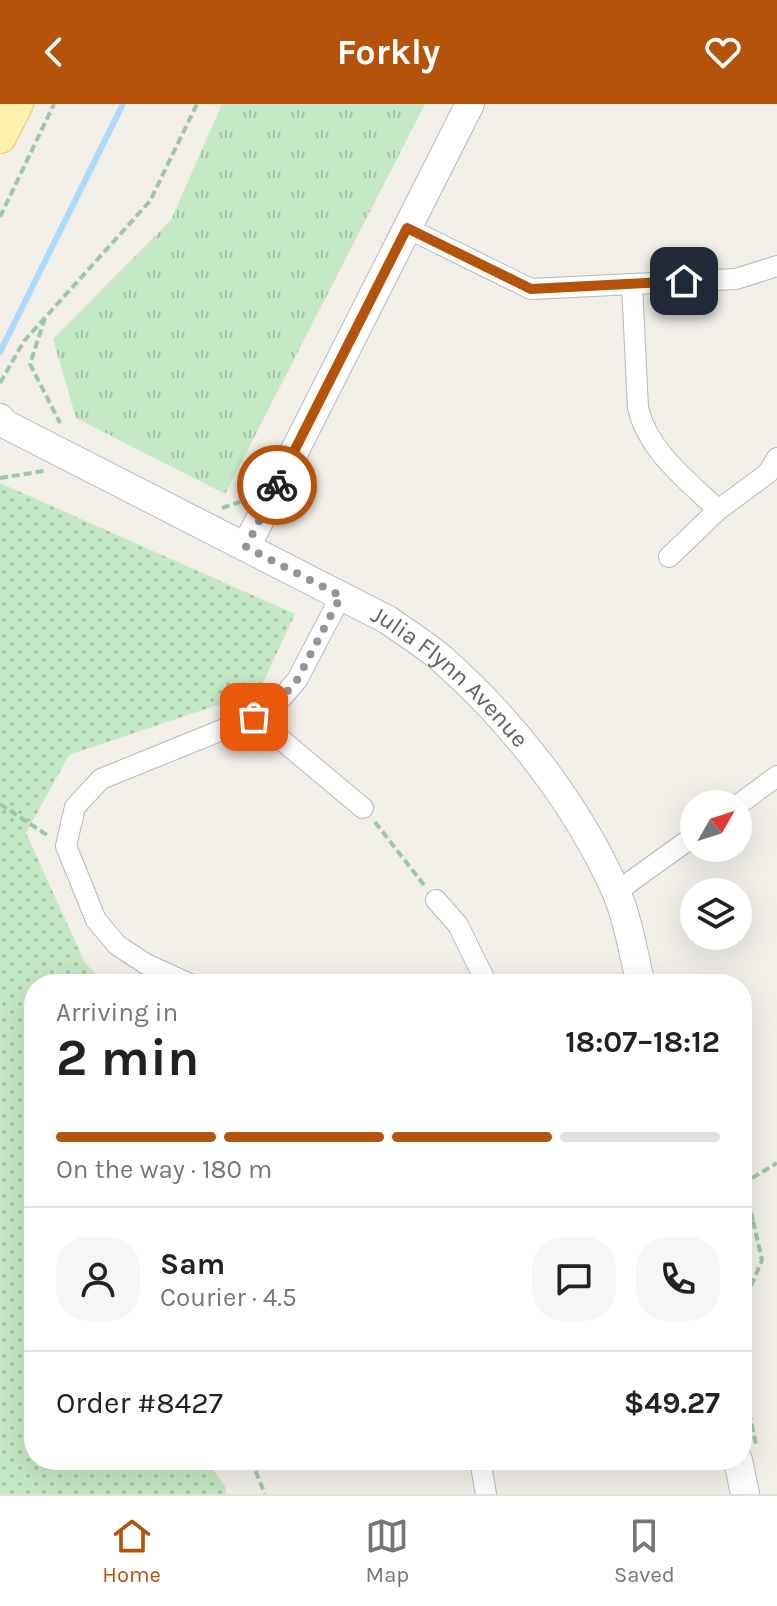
<!DOCTYPE html>
<meta charset="utf-8">
<style>
:root{--surface:#fff;--page:#f6f6f6;--text:#222;--muted:#767676;--line:#e0e0e0;--accent:#b45309}
body{margin:0;font-family:Karla,sans-serif;background:var(--page);color:var(--text);height:100vh;display:flex;flex-direction:column;font-size:30px;white-space:nowrap}
*{box-sizing:border-box;margin:0}
p{font-size:26px;color:var(--muted)}
.icon{flex:none;width:44px;height:44px;fill:none;stroke:currentColor;stroke-width:2;stroke-linecap:round;stroke-linejoin:round}
.map{position:relative;flex:1;overflow:hidden}
.drawer{position:absolute;left:24px;top:870px;width:728px;height:496px;display:flex;flex-direction:column;background:var(--surface);border-radius:32px;box-shadow:0 8px 32px #0002}
.drawer>*{flex:none}
.needle{width:52px;rotate:51deg}
.fabs{position:absolute;left:680px;top:686px;display:grid;gap:16px}
.fabs a{display:grid;place-items:center;width:72px;height:72px;border-radius:50%;background:var(--surface);box-shadow:0 8px 32px #0002;font-size:40px}
.pin{position:absolute;display:grid;place-items:center;width:68px;height:68px;color:#fff;margin:-34px;border-radius:16px;box-shadow:0 4px 12px #0006}
.courier{position:absolute;display:grid;place-items:center;width:80px;height:80px;margin:-40px;border:6px solid #b45309;border-radius:50%;background:#fff;color:#222;box-shadow:0 2px 10px #0007}
.overview em{font-style:normal;font-weight:700}
.overview div{display:flex;flex-direction:column-reverse}
.overview{display:flex;align-items:center;justify-content:space-between;height:136px;padding:0 32px}
h1{font-size:52px;font-weight:700;line-height:60px}
.bar{display:grid;grid-template-columns:repeat(4,1fr);gap:12px 8px;align-content:center;height:96px;padding:0 32px}
.bar i{height:10px;border-radius:6px;background:var(--line)}
.bar .selected{background:var(--accent)}
.bar p{grid-column:span 4}
.line{display:flex;align-items:center;gap:20px;padding:0 32px;border-top:2px solid var(--line)}
.line div{flex:1}
.round{display:grid;place-items:center;flex:none;width:84px;height:84px;border-radius:32px;background:var(--page)}
header{display:flex;justify-content:space-between;align-items:center;height:104px;padding:0 32px;background:var(--accent);color:#fff;font-size:36px;font-weight:700}
.tabs{display:flex;justify-content:space-around;align-items:center;height:112px;border-top:2px solid var(--line);background:var(--surface);font-size:22px;color:var(--muted)}
.tabs a{display:grid;justify-items:center;gap:4px}
.tabs .selected{color:var(--accent)}
.map>svg:first-child{display:block}
.grass{fill:url(#grass-tufts)}
.park{fill:url(#park-dots)}
.lines{fill:none;stroke-linecap:round;stroke-linejoin:round}
.stream{stroke:#aadaff;stroke-width:6}
.street-casing{stroke:#b5b8bc;stroke-width:22}
.secondary-casing{stroke:#b6babf;stroke-width:30}
.primary-casing{stroke:#f2c960;stroke-width:34}
.path{stroke:#9cc7a9;stroke-width:4;stroke-dasharray:8 4;stroke-linecap:butt}
.street{stroke:#fff;stroke-width:20}
.secondary{stroke:#fff;stroke-width:28}
.primary{stroke:#fff2af;stroke-width:32}
.done{stroke:#929495;stroke-width:8;stroke-dasharray:0 14.4}
.route{stroke:#b45309;stroke-width:10}
.labels{text-anchor:middle;stroke-width:6;stroke-linejoin:round;paint-order:stroke}
.street-label{font-size:24px;fill:#5f6368;stroke:#fff}
</style>
<header><svg class="icon" aria-label="back" viewBox="0 0 24 24"><path d="M15 5l-7 7 7 7"/></svg>Forkly<svg class="icon" aria-label="heart" viewBox="0 0 24 24"><path d="M12 20l-8-8c-3-5 5-10 8-4 3-6 11-1 8 4z"/></svg></header>
<div class="map">
<svg width="777" height="1390" viewBox="0 0 777 1390">
<defs>
<pattern id="grass-tufts" width="24" height="20" patternUnits="userSpaceOnUse" patternTransform="scale(2)"><rect width="24" height="20" fill="#c5e8c5"/><path d="M3 7l-1-3M5 7V3M7 7l1-3M15 17l-1-3M17 17v-4M19 17l1-3" fill="none" stroke="#a3c0a4"/></pattern>
<pattern id="park-dots" width="8" height="8" patternUnits="userSpaceOnUse" patternTransform="scale(2)"><rect width="8" height="8" fill="#c5e8c5"/><path d="M2 2h.1M6 6h.1" fill="none" stroke="#a3c0a4" stroke-width="1.8" stroke-linecap="round"/></pattern>
</defs>
<rect width="100%" height="100%" fill="#f1efe8"/>
<!-- grass -->
<path class="grass" d="M222 0H425L225 390 76 314 53 235 171 116Z"/>
<!-- park -->
<path class="park" d="M0 379 295 510 259 587 69 651 26 729 85 859 106 880H34V1356H206L225 1382 226 1390H0Z"/>
<g class="lines">
<!-- stream -->
<path class="stream" d="M0 248 123 0"/>
<defs>
<path id="street" d="M407 124 531 185 736 175 777 162
M632 180 638 304C648 347 687 376 718 406
M669 453 718 406 768 369 777 354
M254 613 363 704
M738 701 777 672
M616 788 694 732
M436 796 458 821 487 880
M190 880 146 860 117 841 96 816 66 742 75 703 101 675 254 613 279 597 297 576 341 492
M480 1356 486 1390"/>
<g id="secondary">
<path id="s1" d="M0 314 3 319 388 516C406 529 426 541 443 556 513 618 576 699 615 785 628 814 633 849 641 880"/>
<path d="M246 443 470 0"/>
<path d="M738 1356 745 1390"/>
</g>
<path id="primary" d="M0 33 17 0"/>
</defs>
<!-- street casing -->
<use href="#street" class="street-casing"/>
<!-- secondary casing -->
<use href="#secondary" class="secondary-casing"/>
<!-- primary casing -->
<use href="#primary" class="primary-casing"/>
<!-- path -->
<path class="path" d="M0 113 54 0
M45 214 30 260 60 319
M0 279 24 237 150 97 197 0
M0 374 44 367
M222 404 240 398
M0 700 50 733
M375 718 424 781
M607 880 613 877 614 872
M742 1120 753 1117 744 1079 777 1059
M742 1204 762 1156 753 1117
M742 1273 756 1341
M251 1356 265 1390"/>
<!-- street -->
<use href="#street" class="street"/>
<!-- secondary -->
<use href="#secondary" class="secondary"/>
<!-- primary -->
<use href="#primary" class="primary"/>
</g>
<g class="lines">
<!-- done -->
<path class="done" d="M254 613 279 597 297 576 341 492 246 443 277 381"/>
<!-- route -->
<path class="route" d="M277 381 407 124 531 185 684 177"/>
</g>
<g class="labels">
<!-- street labels -->
<g class="street-label">
<text dy="8" stroke="none"><textPath href="#s1" startOffset="522">Julia Flynn Avenue</textPath></text>
</g>
</g>
</svg>
<div class="fabs">
<a><svg class="needle" viewBox="-14 -14 28 28"><path d="M0-13l5 13h-10z" fill="#e53935"/><path d="M0 13l5-13h-10z" fill="#767676"/></svg></a>
<a><svg class="icon" aria-label="layers" viewBox="0 0 24 24"><path d="M12 4l9 5-9 5-9-5zM3 14l9 5 9-5"/></svg></a>
</div>
<div class="pin" style="left:254px;top:613px;background:#ea580c"><svg class="icon" aria-label="bag" viewBox="0 0 24 24"><path d="M5 8h14l-1 12H6zM9 8a3 3 0 0 1 6 0"/></svg></div>
<div class="pin" style="left:684px;top:177px;background:#1f2937"><svg class="icon" aria-label="home" viewBox="0 0 24 24"><path d="M3 11l9-7 9 7M6 9v11h12V9"/></svg></div>
<div class="courier" style="left:277px;top:381px"><svg class="icon" aria-label="bike" viewBox="0 0 24 24"><circle cx="6" cy="16" r="4"/><circle cx="18" cy="16" r="4"/><path d="M6 16l4-8h5l3 8M10 8l3 8H6M13 5h3"/></svg></div>
<section class="drawer">
<div class="overview"><div><h1>2 min</h1><p>Arriving in</p></div><em>18:07–18:12</em></div>
<div class="bar"><i class="selected"></i><i class="selected"></i><i class="selected"></i><i></i><p>On the way · 180 m</p></div>
<div class="line" style="height:144px"><a class="round"><svg class="icon" aria-label="person" viewBox="0 0 24 24"><circle cx="12" cy="8" r="4"/><path d="M4 21q1-7 8-7t8 7"/></svg></a><div><b>Sam</b><p>Courier · 4.5</p></div><a class="round"><svg class="icon" aria-label="chat" viewBox="0 0 24 24"><path d="M4 5h16v11H9l-5 4z"/></svg></a><a class="round"><svg class="icon" aria-label="phone" viewBox="0 0 24 24"><path d="M5 4h4l2 5-3 2q2 4 5 5l2-3 5 2v4C11 20 4 13 5 4z"/></svg></a></div>
<div class="line" style="height:104px"><div>Order #8427</div><b>$49.27</b></div>
</section>
</div>
<nav class="tabs">
<a class="selected"><svg class="icon" aria-label="home" viewBox="0 0 24 24"><path d="M3 11l9-7 9 7M6 9v11h12V9"/></svg>Home</a>
<a><svg class="icon" aria-label="map" viewBox="0 0 24 24"><path d="M3 6l6-2 6 2 6-2v14l-6 2-6-2-6 2zM9 4v14M15 6v14"/></svg>Map</a>
<a><svg class="icon" aria-label="saved" viewBox="0 0 24 24"><path d="M7 4h10v16l-5-4-5 4z"/></svg>Saved</a>
</nav>
